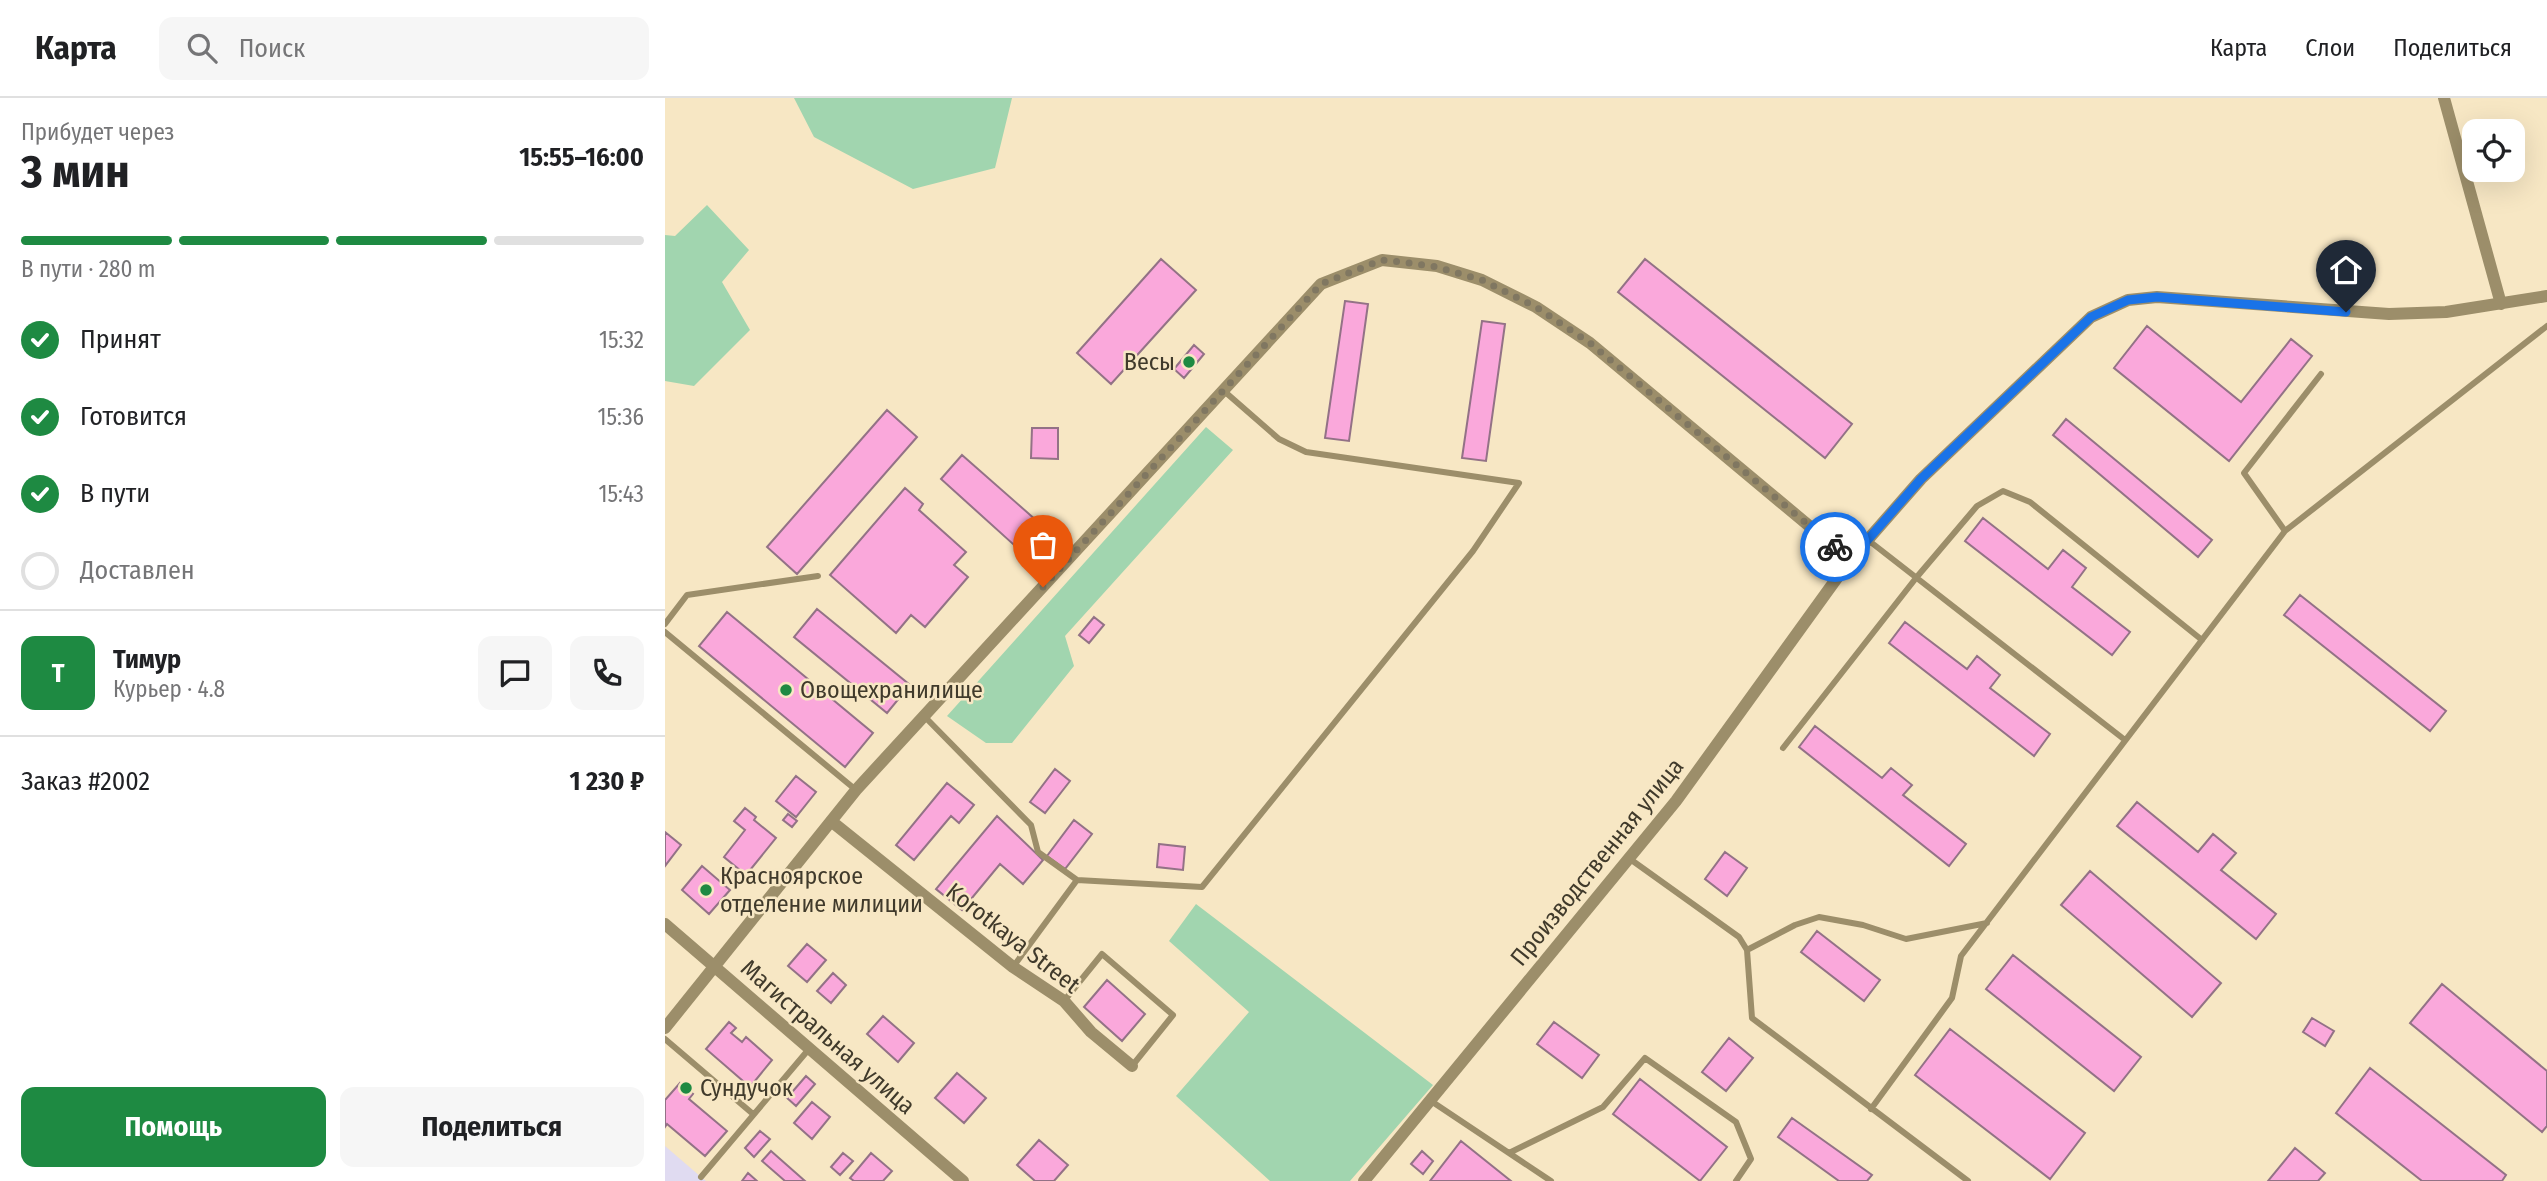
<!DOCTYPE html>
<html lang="ru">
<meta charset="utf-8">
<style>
:root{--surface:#fff;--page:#f6f6f6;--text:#202124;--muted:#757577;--line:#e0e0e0;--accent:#1e8a42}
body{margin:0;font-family:"Fira Sans Condensed",sans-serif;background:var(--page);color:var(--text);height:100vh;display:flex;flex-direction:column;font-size:26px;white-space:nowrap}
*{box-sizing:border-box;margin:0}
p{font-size:23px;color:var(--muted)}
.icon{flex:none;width:38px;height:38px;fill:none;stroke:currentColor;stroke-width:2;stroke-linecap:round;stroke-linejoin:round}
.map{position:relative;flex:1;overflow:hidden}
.panel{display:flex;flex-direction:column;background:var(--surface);width:665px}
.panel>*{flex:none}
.controls{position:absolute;left:1797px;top:21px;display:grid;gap:14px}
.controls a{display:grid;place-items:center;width:63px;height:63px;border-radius:14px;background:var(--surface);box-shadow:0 7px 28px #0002;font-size:35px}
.pin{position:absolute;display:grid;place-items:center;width:60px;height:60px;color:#fff;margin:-72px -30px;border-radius:50% 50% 50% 0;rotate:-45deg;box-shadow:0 0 7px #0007}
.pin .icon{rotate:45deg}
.courier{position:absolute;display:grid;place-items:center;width:70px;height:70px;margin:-35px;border:5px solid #1a73e8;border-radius:50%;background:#fff;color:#222;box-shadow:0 2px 9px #0007}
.summary em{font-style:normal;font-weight:700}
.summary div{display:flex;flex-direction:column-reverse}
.summary{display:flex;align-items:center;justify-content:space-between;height:119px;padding:0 21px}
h1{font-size:46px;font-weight:700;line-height:52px}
.bar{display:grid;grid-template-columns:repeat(4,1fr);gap:10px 7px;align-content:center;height:84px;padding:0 21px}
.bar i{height:9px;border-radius:5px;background:var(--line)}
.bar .current{background:var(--accent)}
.bar p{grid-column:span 4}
.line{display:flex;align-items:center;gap:18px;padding:0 21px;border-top:2px solid var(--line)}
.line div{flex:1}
.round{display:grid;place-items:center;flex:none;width:74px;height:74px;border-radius:14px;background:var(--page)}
ol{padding:0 21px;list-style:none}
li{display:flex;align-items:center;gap:21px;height:77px}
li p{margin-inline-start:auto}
li .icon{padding:7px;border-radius:50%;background:var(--accent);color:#fff;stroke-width:4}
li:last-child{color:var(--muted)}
li i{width:38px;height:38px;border:4px solid var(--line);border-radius:50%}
.cta{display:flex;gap:14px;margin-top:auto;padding:14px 21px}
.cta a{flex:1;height:80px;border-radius:14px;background:var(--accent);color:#fff;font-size:28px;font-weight:700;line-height:80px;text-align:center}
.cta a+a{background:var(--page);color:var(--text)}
header{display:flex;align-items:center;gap:42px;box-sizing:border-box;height:98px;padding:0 35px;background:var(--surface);border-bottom:2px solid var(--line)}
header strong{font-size:33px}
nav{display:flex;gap:38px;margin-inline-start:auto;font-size:24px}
.search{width:490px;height:63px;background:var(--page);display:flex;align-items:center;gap:18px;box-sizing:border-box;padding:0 24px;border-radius:14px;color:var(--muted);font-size:26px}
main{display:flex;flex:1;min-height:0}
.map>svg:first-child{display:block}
.education{fill:#e0dbf1}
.green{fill:#a1d5af}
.building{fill:#faa8db;stroke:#937286;stroke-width:2}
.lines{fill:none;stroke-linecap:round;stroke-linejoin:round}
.lane{stroke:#9c8e6a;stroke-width:6}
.street{stroke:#9c8e6a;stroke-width:12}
.done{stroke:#807761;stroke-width:7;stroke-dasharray:0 12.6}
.route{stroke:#1a73e8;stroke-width:9}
.poi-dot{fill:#1e8a42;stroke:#f7e7c4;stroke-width:2.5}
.labels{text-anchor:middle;stroke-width:5;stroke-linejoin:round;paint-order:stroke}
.poi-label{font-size:24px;fill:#403a2b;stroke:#f7e7c4;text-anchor:start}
.street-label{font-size:24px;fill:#403a2b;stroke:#f7e7c4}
</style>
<header>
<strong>Карта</strong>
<div class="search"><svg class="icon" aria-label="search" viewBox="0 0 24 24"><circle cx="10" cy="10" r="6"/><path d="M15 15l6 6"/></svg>Поиск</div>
<nav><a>Карта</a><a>Слои</a><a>Поделиться</a></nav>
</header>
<main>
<section class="panel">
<div class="summary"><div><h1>3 мин</h1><p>Прибудет через</p></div><em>15:55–16:00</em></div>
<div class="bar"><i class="current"></i><i class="current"></i><i class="current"></i><i></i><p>В пути · 280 m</p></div>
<ol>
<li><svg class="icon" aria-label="check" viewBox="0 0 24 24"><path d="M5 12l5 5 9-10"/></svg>Принят<p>15:32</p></li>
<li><svg class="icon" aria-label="check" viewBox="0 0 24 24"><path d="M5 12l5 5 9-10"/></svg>Готовится<p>15:36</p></li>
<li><svg class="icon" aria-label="check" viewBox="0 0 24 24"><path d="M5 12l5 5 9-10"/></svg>В пути<p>15:43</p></li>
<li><i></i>Доставлен</li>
</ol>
<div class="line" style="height:126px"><b class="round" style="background:var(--accent);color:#fff">Т</b><div><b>Тимур</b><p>Курьер · 4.8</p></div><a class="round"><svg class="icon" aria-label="chat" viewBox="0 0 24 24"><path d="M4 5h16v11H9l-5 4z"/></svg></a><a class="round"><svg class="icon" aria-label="phone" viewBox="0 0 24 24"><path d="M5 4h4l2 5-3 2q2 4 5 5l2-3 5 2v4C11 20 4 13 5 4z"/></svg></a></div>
<div class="line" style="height:91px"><div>Заказ #2002</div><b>1 230 ₽</b></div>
<div class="cta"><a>Помощь</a><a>Поделиться</a></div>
</section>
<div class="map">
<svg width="1882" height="1083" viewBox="0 0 1882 1083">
<rect width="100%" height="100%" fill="#f7e7c4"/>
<!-- education -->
<path class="education" d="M0 1048 36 1079 41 1083H0Z"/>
<!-- green -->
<path class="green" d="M129 0H347L330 70 248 91 149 39Z
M42 107 84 152 57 184 85 232 29 288 0 283V137L10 138Z
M541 329 568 352 400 538 409 568 347 645H321L282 618Z
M531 806 768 987 685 1083H605L511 998 584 914 504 843Z"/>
<!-- building -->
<path class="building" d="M496 161 531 192 446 286 412 255Z
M980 161 1187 326 1160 360 953 194Z
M680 203 703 206 684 343 660 340Z
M817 223 840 226 821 363 797 360Z
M1482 228 1576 304 1626 241 1647 258 1564 363 1449 270Z
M529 247 539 256 519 280 509 271Z
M222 312 252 339 132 476 102 449Z
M1401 321 1547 442 1533 459 1388 337Z
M367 330H393V361L366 360Z
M297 357 380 430 358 455 276 381Z
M240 390 258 406 254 412 301 454 289 467 303 479 260 529 246 517 231 535 165 477Z
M1318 420 1383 471 1398 452 1421 470 1407 489 1465 534 1447 557 1300 443Z
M1635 497 1781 613 1765 633 1619 517Z
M152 511 245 587 222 615 129 539Z
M62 514 208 635 180 669 34 548Z
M429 519 439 527 424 545 414 537Z
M1240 524 1302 571 1312 558 1335 577 1325 590 1385 636 1369 658 1224 545Z
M1150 628 1217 680 1226 670 1247 687 1238 697 1301 746 1284 768 1134 649Z
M390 671 405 683 380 715 365 704Z
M131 678 151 694 131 719 111 703Z
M282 685 309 707 294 725 286 718 249 762 231 747Z
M1472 704 1533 754 1548 736 1571 755 1556 772 1611 816 1591 841 1452 728Z
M80 710 91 719 89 722 111 740 81 777 59 759 80 732 69 723Z
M123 716 132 723 127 729 118 722Z
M332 718 378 762 358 786 335 766 297 812 271 791Z
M409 722 427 736 400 771 382 758Z
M0 734 16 747 0 768Z
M494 746 520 749 518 772 492 769Z
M1060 754 1082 770 1062 798 1040 781Z
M37 768 65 792 44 816 17 792Z
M1425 773 1556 885 1527 919 1396 807Z
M1152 833 1215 882 1199 903 1136 854Z
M142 846 161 862 142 884 123 868Z
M1348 857 1476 959 1449 993 1321 891Z
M168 875 181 887 166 905 152 893Z
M442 882 480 916 457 943 419 909Z
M1777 886 1882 973V1028L1877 1034 1745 925Z
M218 918 249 945 233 964 202 936Z
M1647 920 1669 933 1660 948 1638 934Z
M64 924 71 930 66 935 77 944 81 939 107 962 85 989 41 951Z
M889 924 934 957 917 980 872 946Z
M1285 931 1420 1035 1385 1081 1250 977Z
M1064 940 1088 960 1061 993 1037 974Z
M1705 970 1841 1077 1837 1083H1757L1671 1015Z
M292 975 321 1000 299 1025 270 1000Z
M141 978 150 986 131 1008 122 1000Z
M975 981 1062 1049 1035 1083 948 1016Z
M15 985 28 996 24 1001 62 1033 40 1058 2 1026 0 1029V1002Z
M147 1004 165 1019 147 1041 129 1025Z
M1127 1020 1207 1077 1202 1083H1174L1113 1039Z
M95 1033 105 1041 89 1059 80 1050Z
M374 1042 403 1067 389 1083H370L352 1067Z
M796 1043 846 1083H765Z
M1630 1050 1660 1075 1653 1083H1603Z
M106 1053 140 1083H120L97 1063Z
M757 1053 768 1063 758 1076 746 1066Z
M178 1055 188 1063 175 1077 166 1069Z
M206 1055 227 1073 218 1083H189L185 1080Z
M83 1075 92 1083H77Z"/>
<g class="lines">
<!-- lane -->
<path class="lane" d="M1620 433 1579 375 1656 276
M1203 442 1460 642
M0 526 22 497 153 478
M0 534 191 692
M259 618 366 727 373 754 412 782 348 869
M1118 650 1251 480 1312 408 1338 393 1365 404 1537 542
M965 761 1074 839 1082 852 1087 920 1303 1083
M412 782 537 789 808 453 854 385 641 354 614 341 559 293
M1082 852 1130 827 1154 819 1198 827 1241 841 1322 825
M399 903 437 856 508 917 467 968
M0 941 88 1016
M766 1003 886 1083
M1206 1011 1287 900 1296 858 1620 433 1882 228
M844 1055 938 1009 980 960 1071 1024 1086 1061 1071 1083
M36 1079 144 951"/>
<!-- street -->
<path class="street" d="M1779 0 1836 206
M166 723 348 869 399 903 426 934 467 968
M0 826 298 1083
M0 930 191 692 656 186 717 162 772 168 817 182 871 209 925 245 1185 462 1256 381 1426 219 1463 202 1492 199 1724 216 1781 214 1882 198
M699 1083 1011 703 1185 462"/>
</g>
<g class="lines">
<!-- done -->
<path class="done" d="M378 489 656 186 717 162 744 165 772 169 817 182 871 209 925 245 1170 449"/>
<!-- route -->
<path class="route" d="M1170 449 1185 462 1256 381 1426 219 1463 202 1492 199 1681 214"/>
</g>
<!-- markers -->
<g class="poi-dot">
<circle cx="524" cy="264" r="7"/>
<circle cx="121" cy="592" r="7"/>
<circle cx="41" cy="792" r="7"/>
<circle cx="21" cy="990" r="7"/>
</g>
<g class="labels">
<!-- poi labels -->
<g class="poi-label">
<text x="510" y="272" text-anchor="end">Весы</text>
<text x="135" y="600">Овощехранилище</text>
<text x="55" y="786">Красноярское<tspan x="55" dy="28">отделение милиции</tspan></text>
<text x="35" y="998">Сундучок</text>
</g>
<!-- street labels -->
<g class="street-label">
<text transform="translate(932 764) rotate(-51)" y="8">Производственная улица</text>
<text transform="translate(348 840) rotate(38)" y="8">Korotkaya Street</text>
<text transform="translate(163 939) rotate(41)" y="8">Магистральная улица</text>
</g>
</g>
</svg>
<div class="controls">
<a><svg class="icon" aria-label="locate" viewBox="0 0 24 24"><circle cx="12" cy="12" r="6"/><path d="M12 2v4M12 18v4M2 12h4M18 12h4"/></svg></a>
</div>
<div class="pin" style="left:378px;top:489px;background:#ea580c"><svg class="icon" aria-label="bag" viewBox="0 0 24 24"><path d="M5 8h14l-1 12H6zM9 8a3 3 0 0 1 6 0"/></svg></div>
<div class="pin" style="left:1681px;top:214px;background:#1f2937"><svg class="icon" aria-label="home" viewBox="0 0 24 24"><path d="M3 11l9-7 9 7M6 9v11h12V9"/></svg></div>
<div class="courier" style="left:1170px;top:449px"><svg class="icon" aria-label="bike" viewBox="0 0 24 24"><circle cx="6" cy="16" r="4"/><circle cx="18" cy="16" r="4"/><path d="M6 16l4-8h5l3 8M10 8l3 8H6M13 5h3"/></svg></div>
</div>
</main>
